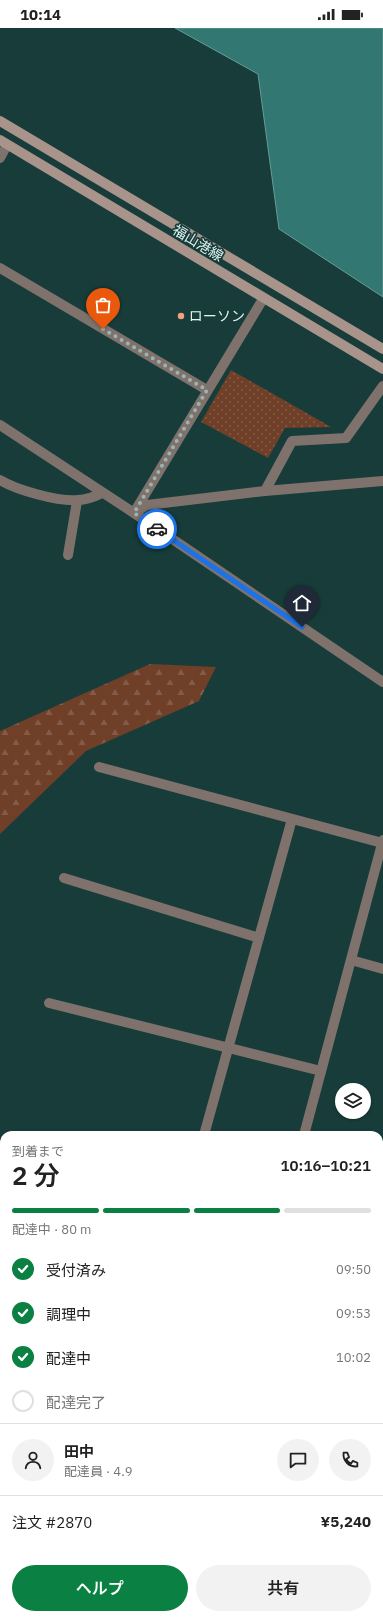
<!DOCTYPE html>
<html lang="ja">
<meta charset="utf-8">
<style>
:root{--surface:#fff;--page:#f2f2f2;--text:#222;--muted:#767676;--line:#e0e0e0;--accent:#0b8043}
body{margin:0;font-family:"IBM Plex Sans","Noto Sans JP",sans-serif;background:var(--page);color:var(--text);height:100vh;display:flex;flex-direction:column;font-size:15px;white-space:nowrap}
*{box-sizing:border-box;margin:0}
p{font-size:13px;color:var(--muted)}
.icon{flex:none;width:22px;height:22px;fill:none;stroke:currentColor;stroke-width:2;stroke-linecap:round;stroke-linejoin:round}
.map{position:relative;flex:1;overflow:hidden}
.sheet{position:absolute;left:0px;top:1103px;width:383px;height:488px;display:flex;flex-direction:column;background:var(--surface);border-radius:12px 12px 0 0;box-shadow:0 1px 3px #0004}
.sheet>*{flex:none}
.controls{position:absolute;left:335px;top:1055px;display:grid;gap:8px}
.controls a{display:grid;place-items:center;width:36px;height:36px;border-radius:50%;background:var(--surface);box-shadow:0 1px 3px #0004;font-size:20px}
.pin{position:absolute;display:grid;place-items:center;width:34px;height:34px;color:#fff;margin:-41px -17px;border-radius:50% 50% 50% 0;rotate:-45deg;box-shadow:0 0 4px #0007}
.pin .icon{rotate:45deg}
.courier{position:absolute;display:grid;place-items:center;width:40px;height:40px;margin:-20px;border:3px solid #1a73e8;border-radius:50%;background:#fff;color:#222;box-shadow:0 1px 5px #0007}
.head em{font-style:normal;font-weight:600}
.head div{display:flex;flex-direction:column-reverse}
.head{display:flex;align-items:center;justify-content:space-between;height:68px;padding:0 12px}
h1{font-size:26px;font-weight:600;line-height:30px}
.bar{display:grid;grid-template-columns:repeat(4,1fr);gap:6px 4px;align-content:center;height:48px;padding:0 12px}
.bar i{height:5px;border-radius:3px;background:var(--line)}
.bar .current{background:var(--accent)}
.bar p{grid-column:span 4}
.line{display:flex;align-items:center;gap:10px;padding:0 12px;border-top:1px solid var(--line)}
.line div{flex:1}
.round{display:grid;place-items:center;flex:none;width:42px;height:42px;border-radius:21px;background:var(--page)}
ol{padding:0 12px;list-style:none}
li{display:flex;align-items:center;gap:12px;height:44px}
li p{margin-inline-start:auto}
li .icon{padding:4px;border-radius:50%;background:var(--accent);color:#fff;stroke-width:4}
li:last-child{color:var(--muted)}
li i{width:22px;height:22px;border:2px solid var(--line);border-radius:50%}
.cta{display:flex;gap:8px;margin-top:auto;padding:8px 12px}
.cta a{flex:1;height:46px;border-radius:24px;background:var(--accent);color:#fff;font-size:16px;font-weight:600;line-height:46px;text-align:center}
.cta a+a{background:var(--page);color:var(--text)}
.status{display:flex;justify-content:space-between;align-items:center;height:28px;padding:0 20px;background:var(--surface);direction:ltr}
.status svg{height:11px;fill:currentColor}
.map>svg:first-child{display:block}
.forest{fill:url(#forest-firs)}
.park{fill:url(#park-dots)}
.water{fill:#327771;stroke:#669d98}
.lines{fill:none;stroke-linecap:round;stroke-linejoin:round}
.minor{stroke:#7f726c;stroke-width:10}
.tertiary{stroke:#7f726c;stroke-width:10}
.secondary{stroke:#a9948b;stroke-width:10}
.done{stroke:#9ab4b1;stroke-width:4;stroke-dasharray:0 7.2}
.route{stroke:#1a73e8;stroke-width:5}
.poi-dot{fill:#f1a17d;stroke:#173c39;stroke-width:1.5}
.labels{text-anchor:middle;stroke-width:3.5;stroke-linejoin:round;paint-order:stroke}
.street-label{font-size:14px;fill:#e1f5f2;stroke:#173c39}
.poi-label{font-size:14px;fill:#e1f5f2;stroke:#173c39;text-anchor:start}
</style>
<div class="status"><b>10:14</b><svg viewBox="0 0 49 12"><path d="M0 12V9h3v3zM5 12V6h3v6zM10 12V3h3v9zM15 12V0h3v12zM26 1h20v11H26zM47 4h2v5h-2z"/></svg></div>
<div class="map">
<svg width="383" height="1591" viewBox="0 0 383 1591">
<defs>
<pattern id="forest-firs" width="22" height="20" patternUnits="userSpaceOnUse"><rect width="22" height="20" fill="#6f3f28"/><path d="M5 1l3.5 6h-7zM16 11l3.5 6h-7z" fill="#835b48"/></pattern>
<pattern id="park-dots" width="8" height="8" patternUnits="userSpaceOnUse"><rect width="8" height="8" fill="#6f3f28"/><path d="M2 2h.1M6 6h.1" fill="none" stroke="#835b48" stroke-width="1.8" stroke-linecap="round"/></pattern>
</defs>
<rect width="100%" height="100%" fill="#173c39"/>
<!-- forest -->
<path class="forest" d="M150 636 216 639 199 673 86 723 0 806V703Z
M0 1425 4 1441V1464L0 1466Z"/>
<!-- park -->
<path class="park" d="M231 342 331 399 285 400 268 430 201 394Z
M383 1494V1591H361L362 1587H379V1511Z"/>
<!-- water -->
<path class="water" d="M175 0H383V269L279 201 258 46Z"/>
<g class="lines">
<!-- minor -->
<path class="minor" d="M0 130 7 117
M0 240 207 362
M0 397 134 485 383 654
M0 452C16 462 59 474 78 472 87 472 94 469 102 465
M265 463 292 413 346 410 383 358
M135 483 263 271
M134 485 147 477 265 463 383 453
M68 527 77 473
M99 739 382 815
M64 850 259 910
M351 932 383 941
M49 975 321 1043
M204 1107 292 791
M379 1475H383
M307 1591 308 1587"/>
<!-- tertiary -->
<path class="tertiary" d="M304 1107 383 812
M379 1294H383
M170 1591 171 1587"/>
<!-- secondary -->
<path class="secondary" d="M0 93 383 321
M0 112 383 341"/>
</g>
<g class="lines">
<!-- done -->
<path class="done" d="M103 301 207 362 134 485 157 501"/>
<!-- route -->
<path class="route" d="M157 501 302 599"/>
</g>
<!-- markers -->
<circle class="poi-dot" cx="181" cy="288" r="4"/>
<g class="labels">
<!-- street labels -->
<g class="street-label">
<text transform="translate(198 215) rotate(31)" y="5">福山港線</text>
</g>
<!-- poi labels -->
<g class="poi-label">
<text x="189" y="293">ローソン</text>
</g>
</g>
</svg>
<div class="controls">
<a><svg class="icon" aria-label="layers" viewBox="0 0 24 24"><path d="M12 4l9 5-9 5-9-5zM3 14l9 5 9-5"/></svg></a>
</div>
<div class="pin" style="left:103px;top:301px;background:#ea580c"><svg class="icon" aria-label="bag" viewBox="0 0 24 24"><path d="M5 8h14l-1 12H6zM9 8a3 3 0 0 1 6 0"/></svg></div>
<div class="pin" style="left:302px;top:599px;background:#1f2937"><svg class="icon" aria-label="home" viewBox="0 0 24 24"><path d="M3 11l9-7 9 7M6 9v11h12V9"/></svg></div>
<div class="courier" style="left:157px;top:501px"><svg class="icon" aria-label="car" viewBox="0 0 24 24"><path d="M5 17H2v-5l4-1 3-4h7l3 4 3 1v5h-3M9 17h6M6 11h13"/><circle cx="7" cy="17" r="2"/><circle cx="17" cy="17" r="2"/></svg></div>
<section class="sheet">
<div class="head"><div><h1>2 分</h1><p>到着まで</p></div><em>10:16–10:21</em></div>
<div class="bar"><i class="current"></i><i class="current"></i><i class="current"></i><i></i><p>配達中 · 80 m</p></div>
<ol>
<li><svg class="icon" aria-label="check" viewBox="0 0 24 24"><path d="M5 12l5 5 9-10"/></svg>受付済み<p>09:50</p></li>
<li><svg class="icon" aria-label="check" viewBox="0 0 24 24"><path d="M5 12l5 5 9-10"/></svg>調理中<p>09:53</p></li>
<li><svg class="icon" aria-label="check" viewBox="0 0 24 24"><path d="M5 12l5 5 9-10"/></svg>配達中<p>10:02</p></li>
<li><i></i>配達完了</li>
</ol>
<div class="line" style="height:72px"><a class="round"><svg class="icon" aria-label="person" viewBox="0 0 24 24"><circle cx="12" cy="8" r="4"/><path d="M4 21q1-7 8-7t8 7"/></svg></a><div><b>田中</b><p>配達員 · 4.9</p></div><a class="round"><svg class="icon" aria-label="chat" viewBox="0 0 24 24"><path d="M4 5h16v11H9l-5 4z"/></svg></a><a class="round"><svg class="icon" aria-label="phone" viewBox="0 0 24 24"><path d="M5 4h4l2 5-3 2q2 4 5 5l2-3 5 2v4C11 20 4 13 5 4z"/></svg></a></div>
<div class="line" style="height:52px"><div>注文 #2870</div><b>¥5,240</b></div>
<div class="cta"><a>ヘルプ</a><a>共有</a></div>
</section>
</div>
